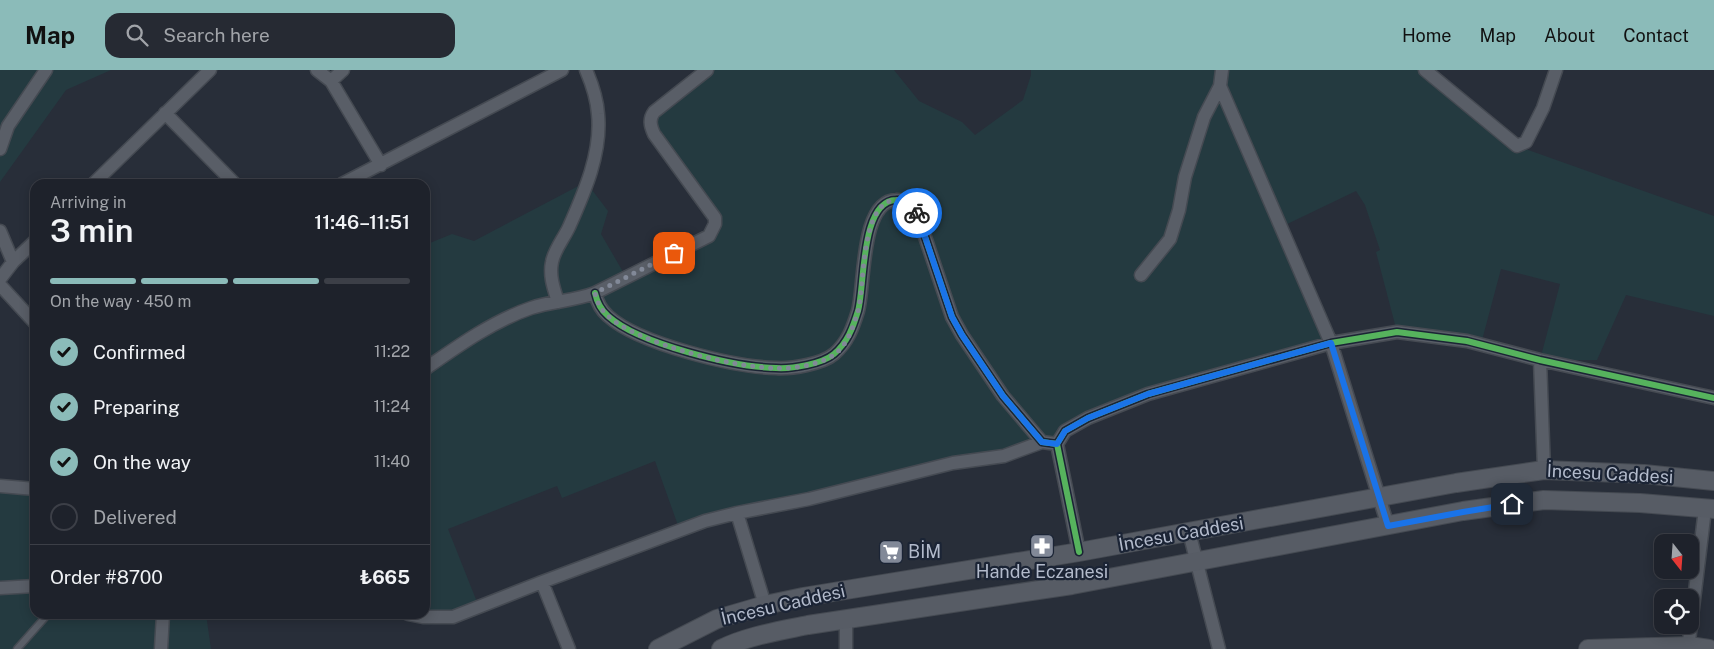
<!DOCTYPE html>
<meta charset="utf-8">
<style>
:root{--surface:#1e222b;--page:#262a33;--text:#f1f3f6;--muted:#a1a4a9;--line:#3c3f47;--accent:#8bbbb9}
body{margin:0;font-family:"Public Sans",sans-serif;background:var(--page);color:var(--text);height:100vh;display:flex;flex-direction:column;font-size:19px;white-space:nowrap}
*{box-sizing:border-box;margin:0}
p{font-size:16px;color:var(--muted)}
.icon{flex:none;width:28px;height:28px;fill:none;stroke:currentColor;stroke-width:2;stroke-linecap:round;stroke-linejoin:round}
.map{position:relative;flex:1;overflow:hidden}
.side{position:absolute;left:30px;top:109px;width:400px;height:440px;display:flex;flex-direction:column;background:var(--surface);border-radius:15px;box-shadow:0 2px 12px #0003,0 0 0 1px var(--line)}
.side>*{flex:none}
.needle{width:32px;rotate:163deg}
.controls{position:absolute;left:1654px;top:464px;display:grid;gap:10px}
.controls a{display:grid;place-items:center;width:45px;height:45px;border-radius:10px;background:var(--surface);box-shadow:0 2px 12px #0003,0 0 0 1px var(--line);font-size:25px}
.pin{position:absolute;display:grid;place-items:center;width:42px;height:42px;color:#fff;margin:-21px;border-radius:10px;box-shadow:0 2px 8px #0006}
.courier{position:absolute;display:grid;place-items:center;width:50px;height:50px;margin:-25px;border:4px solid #1a73e8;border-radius:50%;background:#fff;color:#222;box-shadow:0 1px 6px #0007}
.overview em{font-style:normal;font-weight:600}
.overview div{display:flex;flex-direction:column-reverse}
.overview{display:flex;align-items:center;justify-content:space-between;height:85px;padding:0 20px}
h1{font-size:32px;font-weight:600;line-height:38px}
.bar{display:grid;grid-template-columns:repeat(4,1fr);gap:8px 5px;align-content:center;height:60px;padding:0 20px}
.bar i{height:6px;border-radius:4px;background:var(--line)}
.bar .current{background:var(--accent)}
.bar p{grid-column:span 4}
.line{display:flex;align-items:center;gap:12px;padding:0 20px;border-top:1px solid var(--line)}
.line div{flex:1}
ol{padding:0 20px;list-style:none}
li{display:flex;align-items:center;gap:15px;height:55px}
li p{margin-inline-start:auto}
li .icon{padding:5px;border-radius:50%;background:var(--accent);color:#111;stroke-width:4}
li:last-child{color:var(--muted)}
li i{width:28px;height:28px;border:2px solid var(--line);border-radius:50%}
header{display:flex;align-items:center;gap:30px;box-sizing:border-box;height:70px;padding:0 25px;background:var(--accent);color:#111}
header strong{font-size:24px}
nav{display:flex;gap:28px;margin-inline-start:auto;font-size:18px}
.search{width:350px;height:45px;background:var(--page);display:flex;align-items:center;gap:12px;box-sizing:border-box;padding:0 18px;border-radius:15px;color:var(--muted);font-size:19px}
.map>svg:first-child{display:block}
.green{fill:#243a40}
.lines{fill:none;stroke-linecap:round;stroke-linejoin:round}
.lane-casing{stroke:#454a52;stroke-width:9}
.street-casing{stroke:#454a52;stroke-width:15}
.secondary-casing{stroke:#454a52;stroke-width:20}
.lane{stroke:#595e67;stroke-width:6}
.street{stroke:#595e67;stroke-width:12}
.secondary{stroke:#575c65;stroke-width:18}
.cycleway-casing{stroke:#1b2435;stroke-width:9}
.cycleway{stroke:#56b35d;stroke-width:6}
.done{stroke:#828998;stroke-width:5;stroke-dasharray:0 9}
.route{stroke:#1a73e8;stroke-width:6}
.labels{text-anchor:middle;stroke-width:4.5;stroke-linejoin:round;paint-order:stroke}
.street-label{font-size:18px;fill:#b2bacb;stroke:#1b2435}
.poi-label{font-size:18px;fill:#b2bacb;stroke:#1b2435;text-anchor:start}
</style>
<header>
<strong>Map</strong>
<div class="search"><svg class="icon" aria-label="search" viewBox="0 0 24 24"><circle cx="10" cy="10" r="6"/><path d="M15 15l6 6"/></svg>Search here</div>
<nav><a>Home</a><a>Map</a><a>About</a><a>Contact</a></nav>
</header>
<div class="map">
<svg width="1714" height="579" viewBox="0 0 1714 579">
<rect width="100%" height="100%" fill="#282e39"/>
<!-- green -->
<path class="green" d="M0 0H111L66 20 0 112Z
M707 0H894L919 31 962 52 975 65 1023 30 1031 5V0H1425L1517 76 1714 146V246L1626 225 1597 290H1540L1560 214 1501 199 1481 274 1397 262 1376 182 1380 180 1365 135 1356 121 1281 157 1331 273 1088 348 1057 374 680 461 655 391 562 428 557 416 448 459 477 532 429 554 384 544H425V175L452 164 474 171 586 112 608 141 601 164 626 207 709 166 715 154 650 52Z
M0 416 35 419V544H206L211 579H0Z"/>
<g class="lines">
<defs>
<path id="lane" d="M17 579 48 544"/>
<path id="street" d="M317 0 331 11 381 95
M1222 0 1220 16 1331 273 1388 456
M1425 0 1517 76 1526 72 1543 38 1556 0
M331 11 343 0
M165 43 235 114
M0 79 8 56 46 0
M93 114 210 0
M342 114 562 0
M0 161 13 192
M1141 205 1170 169 1179 140 1185 107 1204 47 1220 16
M0 209 13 192 35 171
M0 215 35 253
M595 223C597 232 601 240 608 246 639 274 734 297 776 298 792 299 822 294 834 284 848 272 853 257 858 241 865 216 860 131 896 130 908 129 913 137 918 146L952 247 962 265 1003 326 1042 372 1057 374
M558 232C554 219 549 206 552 192 554 180 564 168 569 157 584 123 602 83 598 44 597 28 592 14 586 0
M1540 290 1544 400
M425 299C458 276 493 251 531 238 552 231 574 231 595 223L709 166 715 154V148L654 64C650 55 649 49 654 42L707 0
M0 416 35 419
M737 443 765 535
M1189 462 1219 579
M1079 482 1057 374 1065 361 1088 348 1148 324 1331 273 1397 262 1467 271 1540 290 1714 328
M0 518 35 516
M408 544 423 547H453L542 512
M846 550V579
M161 579 163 544
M569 579 542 512 705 451 737 443 809 429 953 393 1004 386 1042 372
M1688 579 1705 439"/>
<path id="secondary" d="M658 579 717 549 765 535 803 527 1079 482 1456 413 1544 400 1644 404 1714 411
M721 579C747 566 779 561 808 555L1072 515 1463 441 1544 430 1640 433 1714 439
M1588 579 1689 576 1709 579"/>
</defs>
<!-- lane casing -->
<use href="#lane" class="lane-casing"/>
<!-- street casing -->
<use href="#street" class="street-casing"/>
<!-- secondary casing -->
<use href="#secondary" class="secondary-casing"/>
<!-- lane -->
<use href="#lane" class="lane"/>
<!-- street -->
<use href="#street" class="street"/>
<!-- secondary -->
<use href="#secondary" class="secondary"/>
<defs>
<path id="cycleway" d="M595 223C597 232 601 240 608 246 639 274 734 297 776 298 792 299 822 294 834 284 848 272 853 257 858 241 865 216 860 131 896 130 908 129 913 137 918 146L952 247 962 265 1003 326 1042 372 1057 374
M1079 482 1057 374 1065 361 1088 348 1148 324 1331 273 1397 262 1467 271 1540 290 1714 328"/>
</defs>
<!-- cycleway casing -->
<use href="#cycleway" class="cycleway-casing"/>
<!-- cycleway -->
<use href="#cycleway" class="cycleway"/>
</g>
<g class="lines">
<!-- done -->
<path class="done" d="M674 183 595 223C597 232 601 240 608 246 639 274 735 298 776 298 794 299 817 295 832 286 847 277 853 257 858 241 865 216 860 131 896 130 907 129 912 135 917 143"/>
<!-- route -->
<path class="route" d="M917 143 952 247 962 265 1003 326 1042 372 1057 374 1065 361 1088 348 1148 324 1331 273 1388 456 1463 442 1512 434"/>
</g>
<!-- icons -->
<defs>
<symbol id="pharmacy-square" viewBox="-11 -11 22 22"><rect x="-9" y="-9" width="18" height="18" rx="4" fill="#828998" stroke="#1b2435"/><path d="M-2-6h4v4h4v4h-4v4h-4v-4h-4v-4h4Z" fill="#fff"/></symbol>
<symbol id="supermarket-square" viewBox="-11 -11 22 22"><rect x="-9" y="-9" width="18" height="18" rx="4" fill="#828998" stroke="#1b2435"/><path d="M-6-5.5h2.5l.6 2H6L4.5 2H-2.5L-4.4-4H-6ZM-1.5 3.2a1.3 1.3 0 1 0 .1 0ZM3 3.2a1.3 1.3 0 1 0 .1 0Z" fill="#fff"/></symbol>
</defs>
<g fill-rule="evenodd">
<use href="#pharmacy-square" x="1028" y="462" width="28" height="28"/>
<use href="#supermarket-square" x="877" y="468" width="28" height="28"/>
</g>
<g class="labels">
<!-- street labels -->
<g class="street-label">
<text transform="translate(1610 404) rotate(3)" y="6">İncesu Caddesi</text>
<text transform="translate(1181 464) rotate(-10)" y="6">İncesu Caddesi</text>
<text transform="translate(783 535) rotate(-13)" y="6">İncesu Caddesi</text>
</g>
<!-- poi labels -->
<g class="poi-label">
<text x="908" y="488">BİM</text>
<text x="1042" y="508" text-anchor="middle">Hande Eczanesi</text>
</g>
</g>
</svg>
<div class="controls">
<a><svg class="needle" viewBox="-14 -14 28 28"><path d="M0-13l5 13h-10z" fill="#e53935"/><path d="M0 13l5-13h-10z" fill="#a1a4a9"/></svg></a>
<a><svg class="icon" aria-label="locate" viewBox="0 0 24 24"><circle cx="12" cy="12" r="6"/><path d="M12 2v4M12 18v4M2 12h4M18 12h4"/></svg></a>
</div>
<div class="pin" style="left:674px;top:183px;background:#ea580c"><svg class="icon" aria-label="bag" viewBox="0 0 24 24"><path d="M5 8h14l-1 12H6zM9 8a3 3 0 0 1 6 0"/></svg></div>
<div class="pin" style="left:1512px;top:434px;background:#1f2937"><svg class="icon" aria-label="home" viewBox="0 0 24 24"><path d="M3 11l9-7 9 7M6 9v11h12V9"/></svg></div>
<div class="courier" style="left:917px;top:143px"><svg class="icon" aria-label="bike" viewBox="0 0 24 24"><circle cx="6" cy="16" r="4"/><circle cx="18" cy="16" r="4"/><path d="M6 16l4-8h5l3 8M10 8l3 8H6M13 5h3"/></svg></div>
<section class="side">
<div class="overview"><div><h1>3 min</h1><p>Arriving in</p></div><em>11:46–11:51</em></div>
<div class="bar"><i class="current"></i><i class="current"></i><i class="current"></i><i></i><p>On the way · 450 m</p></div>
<ol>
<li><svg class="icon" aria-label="check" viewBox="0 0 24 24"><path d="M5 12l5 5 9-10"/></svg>Confirmed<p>11:22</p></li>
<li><svg class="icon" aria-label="check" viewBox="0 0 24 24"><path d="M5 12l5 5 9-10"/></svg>Preparing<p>11:24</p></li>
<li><svg class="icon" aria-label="check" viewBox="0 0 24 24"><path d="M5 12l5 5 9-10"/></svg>On the way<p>11:40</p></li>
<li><i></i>Delivered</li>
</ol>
<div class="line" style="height:65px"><div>Order #8700</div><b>₺665</b></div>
</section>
</div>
